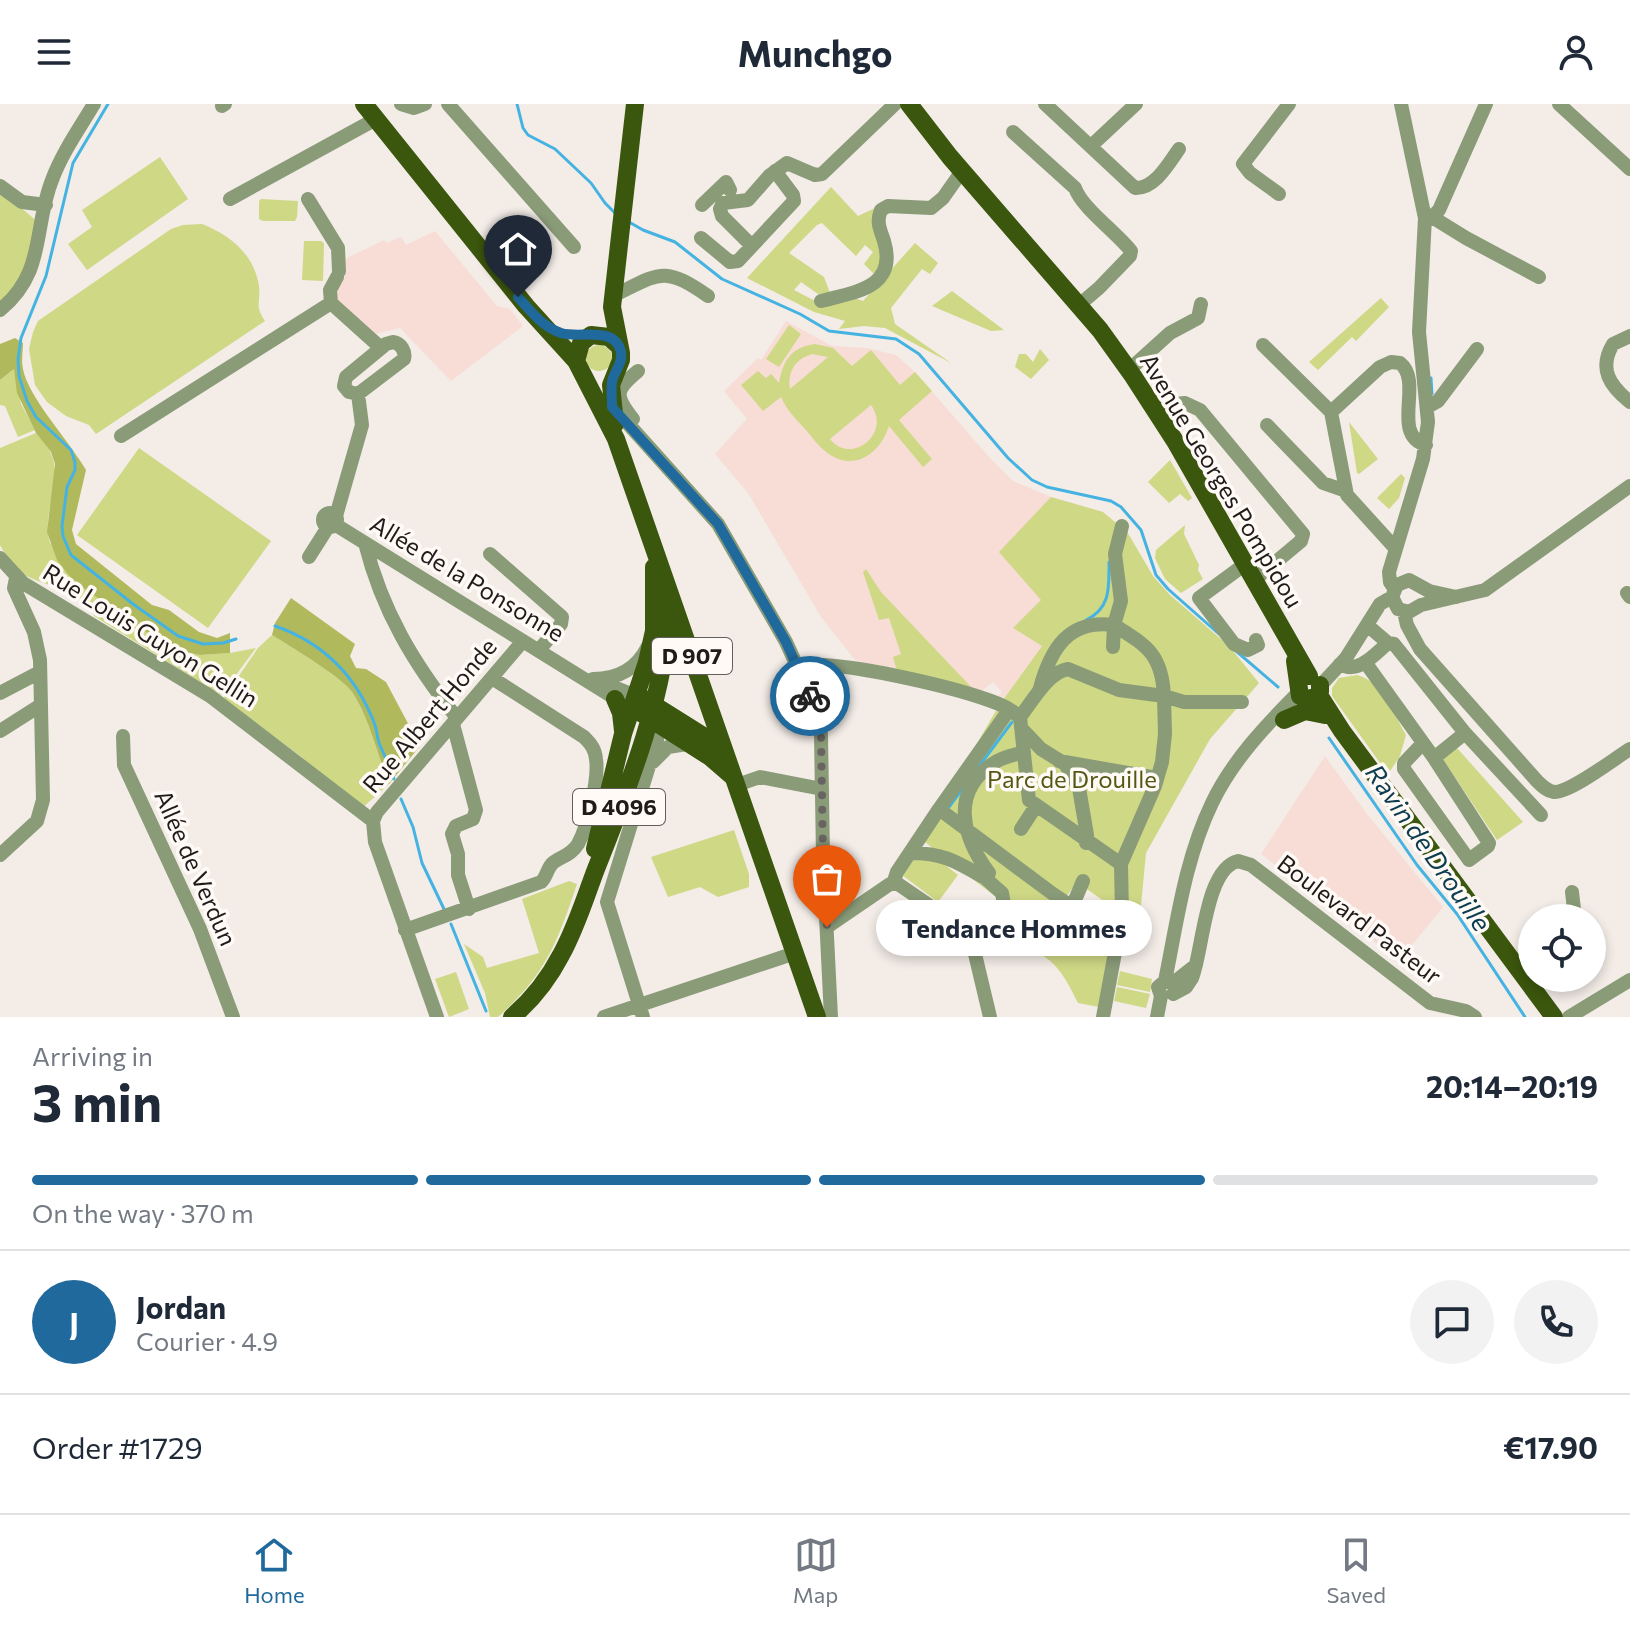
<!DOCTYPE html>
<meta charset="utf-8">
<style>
:root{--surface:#fff;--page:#f2f2f3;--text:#1f2937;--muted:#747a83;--line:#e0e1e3;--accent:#20699c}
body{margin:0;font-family:Commissioner,sans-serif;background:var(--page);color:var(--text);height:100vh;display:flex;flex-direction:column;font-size:30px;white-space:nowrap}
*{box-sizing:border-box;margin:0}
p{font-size:26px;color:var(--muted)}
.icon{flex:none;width:44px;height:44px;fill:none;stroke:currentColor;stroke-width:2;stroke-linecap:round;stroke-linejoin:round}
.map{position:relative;height:913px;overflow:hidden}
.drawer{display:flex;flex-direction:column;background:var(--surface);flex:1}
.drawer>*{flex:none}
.buttons{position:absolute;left:1518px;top:800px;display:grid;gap:16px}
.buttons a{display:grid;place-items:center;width:88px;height:88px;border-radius:50%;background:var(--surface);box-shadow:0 4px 12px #0003;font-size:40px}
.pin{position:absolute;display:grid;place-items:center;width:68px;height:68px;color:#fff;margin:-82px -34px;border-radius:50% 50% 50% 0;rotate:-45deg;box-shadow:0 0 8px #0007}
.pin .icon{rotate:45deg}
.courier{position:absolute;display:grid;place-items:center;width:80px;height:80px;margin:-40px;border:6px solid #20699c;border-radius:50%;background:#fff;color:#222;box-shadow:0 2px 10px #0007}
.bubble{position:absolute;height:56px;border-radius:28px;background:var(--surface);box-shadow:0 4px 12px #0003;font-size:26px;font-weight:700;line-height:56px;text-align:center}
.summary em{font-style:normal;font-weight:700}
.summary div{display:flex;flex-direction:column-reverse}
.summary{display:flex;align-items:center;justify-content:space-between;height:136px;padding:0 32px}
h1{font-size:52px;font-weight:700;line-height:60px}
.bar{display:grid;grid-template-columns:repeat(4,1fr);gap:12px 8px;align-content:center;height:96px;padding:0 32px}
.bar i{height:10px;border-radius:6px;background:var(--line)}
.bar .selected{background:var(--accent)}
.bar p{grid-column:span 4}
.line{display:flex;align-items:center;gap:20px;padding:0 32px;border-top:2px solid var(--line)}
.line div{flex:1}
.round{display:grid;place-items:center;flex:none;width:84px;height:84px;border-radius:42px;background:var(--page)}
header{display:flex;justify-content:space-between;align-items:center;height:104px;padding:0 32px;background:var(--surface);font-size:36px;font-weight:700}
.menu{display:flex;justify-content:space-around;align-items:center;height:112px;border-top:2px solid var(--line);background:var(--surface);font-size:22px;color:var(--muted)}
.menu a{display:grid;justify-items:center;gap:4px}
.menu .selected{color:var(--accent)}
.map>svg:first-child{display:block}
.education{fill:#f7ddd6}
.green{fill:#ced885;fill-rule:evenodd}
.forest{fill:#b0ba5c}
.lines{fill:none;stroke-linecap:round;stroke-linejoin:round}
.stream{stroke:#45b3e2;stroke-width:3}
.minor{stroke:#8a9b78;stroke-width:14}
.major{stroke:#3b560d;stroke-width:18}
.done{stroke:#696462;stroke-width:8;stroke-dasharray:0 14.4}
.route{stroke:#20699c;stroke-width:10}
.labels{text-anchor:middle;stroke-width:7;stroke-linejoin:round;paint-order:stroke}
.shield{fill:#fffaf6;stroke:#625e5c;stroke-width:2}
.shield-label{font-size:22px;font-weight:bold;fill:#1e1b1a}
.street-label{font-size:24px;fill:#1e1b1a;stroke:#fffaf6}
.park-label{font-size:24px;fill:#535913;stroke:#fffaf6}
.water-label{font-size:26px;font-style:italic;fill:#0d3d50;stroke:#fffaf6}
</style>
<header><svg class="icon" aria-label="menu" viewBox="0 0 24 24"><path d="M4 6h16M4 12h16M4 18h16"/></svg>Munchgo<svg class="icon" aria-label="person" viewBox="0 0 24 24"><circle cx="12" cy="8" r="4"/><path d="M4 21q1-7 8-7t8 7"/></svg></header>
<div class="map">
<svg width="1630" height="913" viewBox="0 0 1630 913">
<rect width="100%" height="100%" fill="#f3ece7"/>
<!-- education -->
<path class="education" d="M435 127 497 202 510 205 523 222 451 277 400 224 375 230 345 207 328 183 339 160 349 153 384 136 387 139 401 133 406 141Z
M786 217 832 242 867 244 896 251 915 268 990 354 1013 377 1051 393 1103 408 1042 542 1005 593 998 592 1002 588 993 578 980 588 855 556 821 513 748 389 715 350 747 315 724 287 758 254 761 256Z
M1325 652 1367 710 1443 803 1399 857 1261 750Z"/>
<!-- green -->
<path class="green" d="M160 53 188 95 87 166 68 140 92 123 82 106Z
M831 83 858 112 875 104 882 164 874 170 864 160 873 148 865 141 856 152 822 119 817 121 789 149 824 173 830 189 818 190 801 178 794 186 823 201 851 193 863 197 915 139 938 159 930 170 922 165 891 204 895 220 951 259 885 224 864 222 839 225 845 217 814 208 747 174Z
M0 86 39 119 26 170 0 200Z
M261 95 298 97 297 113 295 117H263L259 115V97Z
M202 120C230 131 254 150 259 182 261 199 254 201 265 217L96 330 89 321 66 312 47 298 35 281 29 245 33 228 38 217 171 125 183 121Z
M304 137H321L324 139 323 177 302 176Z
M952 187 1004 226 991 227 932 202Z
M1381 194 1389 203 1356 237 1352 233 1318 266 1309 258Z
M789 221 801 230 779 263 766 255Z
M815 240 833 244 852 262 871 246 900 281 915 268 932 287 899 316 932 355 923 363 889 322C880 350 853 370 825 347 817 341 811 331 804 324 795 314 786 305 781 293L763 307 741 281 758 267 766 274 771 270 779 279C783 257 791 243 815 240ZM812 250 828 253 790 285C787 268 795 255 812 250ZM871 301C892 329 851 362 830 335Z
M586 254a13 13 0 1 1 26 0a13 13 0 1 1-26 0Z
M1040 245 1049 256 1031 275 1015 263 1019 250H1026L1033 258Z
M14 265 21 300 35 326 18 333 5 302 0 301V276Z
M1349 318 1378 355 1359 370 1357 369Z
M36 329C41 336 48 342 51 350 63 375 41 411 50 439L200 551 230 549 256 544 221 591 94 512C87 484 46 484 25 471 13 464 6 452 0 441V344Z
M139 344 271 437 208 524 77 431Z
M1170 356 1192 394 1188 397 1180 390 1169 399 1148 378Z
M1401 370 1405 374 1399 394 1389 405 1377 394Z
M1051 393 1103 408 1121 423 1122 419 1153 472 1170 491 1229 542 1259 579 1210 635 1146 749 1139 822 1077 778 1056 807 1110 845 1099 903 1078 899C1066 875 1053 847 1022 846L1004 827 988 815 1001 797 921 735 1000 600 1042 542 1013 524 1041 496 999 448Z
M1185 421 1184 430 1199 461 1198 466 1203 475 1181 489 1165 475 1155 454 1156 446Z
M866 465 881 488 974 586 897 567 893 553 901 550 889 514 879 516 863 468Z
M272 531C288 541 343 574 352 588 368 611 378 652 389 680L361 705 299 651 223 595 258 544Z
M1357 571C1382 577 1394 610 1406 631L1400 652 1388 670 1332 592V584L1339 574Z
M1457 644 1523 718 1497 736 1442 654Z
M734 726 749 770V783L718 793 700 783 668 793 651 753Z
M918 750 935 753 958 771 938 798 902 771Z
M569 777 577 780C557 839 546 870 498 913H490L485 889 464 840 483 853 487 864 539 849 522 795Z
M1120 867 1152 875 1150 888 1117 881Z
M456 868 469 905 449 913 435 875Z
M1117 883 1150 890 1146 904 1114 897Z"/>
<!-- forest -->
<path class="forest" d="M15 234 23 239C23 247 21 257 23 265 28 293 70 338 86 366L72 426 76 440 152 501 169 506 199 528 217 534 230 529V549L200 551 179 546 159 537 75 478 66 468 57 456 47 428 55 360 51 348 36 329 17 289 14 265 0 276V240Z
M291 494 355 540 350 552 356 564 366 565 386 578 420 642 389 680C378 652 368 611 352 588 343 574 288 541 272 531L275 519Z"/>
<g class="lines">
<!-- stream -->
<path class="stream" d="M108 0 73 59 46 172 21 234 18 255 19 272 27 297 36 313 71 346 75 358V366L67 383 62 422 63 432 71 451 133 500 178 532 203 540 223 539 236 535
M517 0 523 24 528 31 555 45 591 79 605 99 616 110
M629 118 643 126 675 138 722 175 800 210 829 227 896 235 919 250 1008 354 1032 376 1047 383 1111 397 1121 403 1141 426 1156 471 1168 485 1219 530
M1431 274 1432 290
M1086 516C1111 504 1109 483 1109 458
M275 522C324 539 357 573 375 621 377 627 377 633 379 639 384 651 390 662 394 675
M1236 547 1278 583
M1329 634 1417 761 1457 810 1525 913
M977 665 1012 618
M401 695 413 723 422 759 444 805
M949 703 963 684
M451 820 486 907"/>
<!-- minor -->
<path class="minor" d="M401 0 414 4 425 0
M448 0 574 143
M1045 0 1135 84C1155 85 1169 59 1179 45
M1559 0 1630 65
M222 2 225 0
M1013 28 1075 84C1082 104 1116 128 1131 147L1130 152 1099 184 1079 201
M1091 42 1136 0
M0 82 22 98 46 101
M1279 90 1250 69 1243 60 1289 0
M230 95 376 15
M308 95 338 144 339 167
M702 101 726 78 730 86
M1432 113 1466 134 1539 173
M1425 114 1432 113 1439 106 1486 0
M701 134 730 158 738 157 794 97 793 91 775 67
M752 142 722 112 720 105 723 99 748 96 769 72 787 59 815 71 822 70 895 0
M337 173 330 186 331 199 381 244
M613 192C660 169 663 161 708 192
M821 197C855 188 898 184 884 137 880 125 876 118 881 106L888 102 931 104 943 94 962 67
M0 206C46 169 33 124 52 76 62 49 79 25 94 0
M1630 232 1613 240C1598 265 1610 282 1630 298
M393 238C401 239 406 248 404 255L358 290 349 288 344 282 346 273 386 240Z
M1263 241 1331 308 1347 391 1396 445
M1129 266 1170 229 1198 214 1201 200
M1152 302 1185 299 1200 306 1303 430 1301 437 1253 477
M613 303 718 420 786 538 806 582 821 631 823 752 831 913
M1427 303 1438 297 1477 245
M1331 308 1380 263 1391 258 1400 259C1424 278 1390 331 1426 341
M633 315C614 291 615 286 638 267
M1267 321 1323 379 1346 387
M121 332 331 199
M323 416a7 7 0 1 1 14 0a7 7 0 1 1-14 0Z
M336 412 362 321 358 290
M336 421 621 598
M365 439C382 507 414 560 457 614
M490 450 562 513 561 520 539 546
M309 453 328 423
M0 454 23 479 210 592 373 717
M1244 461 1199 494 1234 540 1248 546 1258 541 1256 536
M1394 484 1390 478 1389 468 1423 355 1428 318 1419 228 1425 114 1401 0
M1627 489 1630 493
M1456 493 1429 487 1409 476 1397 481 1392 493 1398 505 1409 508 1421 501 1485 486 1630 382
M1404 508 1407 521 1420 545 1537 677C1542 682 1547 687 1554 688 1570 689 1615 654 1630 645
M1114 521C1147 542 1162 550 1164 592L1184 598H1242
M1367 521 1388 539 1394 540 1465 629
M1113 543 1114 521
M1365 558 1434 654 1489 739 1488 742 1469 756 1404 665V659L1423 639
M1340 560C1358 571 1375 550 1388 539
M798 562C839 555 959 584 999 600 1007 603 1014 608 1020 613L1029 696 1121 760
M593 575C618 575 637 565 648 542
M601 578 636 592
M1320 582 1346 554 1380 500 1392 493
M1040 584C1051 544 1069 515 1114 521L1121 497 1115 450 1122 422
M0 589 40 568
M1009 606 939 705 1053 790 1118 833
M1020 613C1032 598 1048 568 1068 565L1119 586 1164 592 1165 630 1162 658 1155 682 1121 760 1122 811 1103 913
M453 620 476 706 473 715 456 722 452 730 458 750V771L469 805
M1022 625 1041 645 1065 660 1079 684 1087 731 1086 739
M0 627 41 601
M123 632 124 661 200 825 233 913
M1434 654 1465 629 1541 711
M1059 657 1157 674
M653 658 668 643 687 640
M737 681 760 673 822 685
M1021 725 1036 702
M911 749C944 749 957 758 985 774L989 769
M0 751 37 717 43 696 40 556 34 528 14 484 16 474
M989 769C963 734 949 688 994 659 1002 653 1014 651 1024 648
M985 774 1002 789 1006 812 1068 800
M893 780 897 768 939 705
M1572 788 1575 814
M1072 803 1083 777
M827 823 890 780H898L970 829 990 913
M981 825 1006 812
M405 826 541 778C547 773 547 763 554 758 563 752 572 750 578 740 588 722 599 674 596 655 595 645 591 640 584 633L492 574
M1172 880 1196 861
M1173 890 1186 883 1192 874C1203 847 1205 765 1238 757L1251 761 1430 899 1466 907 1475 913
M437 913 375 738 373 717 377 708 523 537
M604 913 795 849
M643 913 607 798 657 636 659 621
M1157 913 1161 892 1158 883 1165 877C1177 818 1185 755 1212 699 1232 657 1266 621 1298 589
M1569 913 1630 876"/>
<!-- major -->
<path class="major" d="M364 0 526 202 576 257
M909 0 950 53 1100 226 1133 272 1175 337 1309 572
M619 242 609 233 591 231 581 239 576 257 616 335 817 913
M615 320 611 281 621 256V249L612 203 635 0
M1295 557 1300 592 1306 595 1316 593 1320 588V581
M1319 591 1342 627 1554 913
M615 595 621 609 623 627
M644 595 711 637 724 651
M641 609 710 653 732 672
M1284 616 1305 607 1325 611
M595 745 623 630 647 558 654 527V463
M512 913C532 896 549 874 561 851 576 824 585 794 596 765 626 690 670 580 668 500"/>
</g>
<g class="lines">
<!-- done -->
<path class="done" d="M810 592 821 631 823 752 827 823"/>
<!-- route -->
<path class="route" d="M518 193C531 208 542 222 561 229 580 235 615 221 621 248 623 260 614 267 612 278 611 286 612 295 612 303L718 420 786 538 810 592"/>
</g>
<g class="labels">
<!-- shield labels -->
<g class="shield">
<rect x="652" y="534" width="80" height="36" rx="6"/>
<rect x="573" y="685" width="92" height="36" rx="6"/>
</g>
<g class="shield-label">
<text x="692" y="560">D 907</text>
<text x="619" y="711">D 4096</text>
</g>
<!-- street labels -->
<g class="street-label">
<text transform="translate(1221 377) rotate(59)" y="8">Avenue Georges Pompidou</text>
<text transform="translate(467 475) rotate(31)" y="8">Allée de la Ponsonne</text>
<text transform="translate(150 532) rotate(32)" y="8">Rue Louis Guyon Gellin</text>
<text transform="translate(430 612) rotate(-50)" y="8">Rue Albert Honde</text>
<text transform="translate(195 764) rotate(66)" y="8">Allée de Verdun</text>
<text transform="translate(1359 816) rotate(37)" y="8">Boulevard Pasteur</text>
</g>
<!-- park labels -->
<g class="park-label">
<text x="1072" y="684">Parc de Drouille</text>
</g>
<!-- water labels -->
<g class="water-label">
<text transform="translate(1428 744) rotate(55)" y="9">Ravin de Drouille</text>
</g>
</g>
</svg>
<div class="buttons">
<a><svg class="icon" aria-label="locate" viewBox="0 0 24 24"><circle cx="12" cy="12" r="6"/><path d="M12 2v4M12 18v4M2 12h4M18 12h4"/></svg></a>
</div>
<div class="pin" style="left:827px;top:823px;background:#ea580c"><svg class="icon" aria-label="bag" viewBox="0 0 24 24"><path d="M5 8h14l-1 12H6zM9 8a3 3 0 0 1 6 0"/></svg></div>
<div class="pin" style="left:518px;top:193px;background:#1f2937"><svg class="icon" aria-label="home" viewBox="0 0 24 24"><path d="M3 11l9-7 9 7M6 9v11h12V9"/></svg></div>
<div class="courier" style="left:810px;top:592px"><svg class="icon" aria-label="bike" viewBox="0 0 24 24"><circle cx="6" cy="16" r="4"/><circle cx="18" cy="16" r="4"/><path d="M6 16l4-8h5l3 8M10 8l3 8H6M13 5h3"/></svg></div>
<div class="bubble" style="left:876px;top:796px;width:276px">Tendance Hommes</div>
</div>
<section class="drawer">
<div class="summary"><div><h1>3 min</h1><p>Arriving in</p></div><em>20:14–20:19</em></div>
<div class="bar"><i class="selected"></i><i class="selected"></i><i class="selected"></i><i></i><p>On the way · 370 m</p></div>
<div class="line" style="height:144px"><b class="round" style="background:var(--accent);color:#fff">J</b><div><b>Jordan</b><p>Courier · 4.9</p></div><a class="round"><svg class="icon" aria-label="chat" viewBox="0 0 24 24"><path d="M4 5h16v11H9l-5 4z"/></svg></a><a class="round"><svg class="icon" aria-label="phone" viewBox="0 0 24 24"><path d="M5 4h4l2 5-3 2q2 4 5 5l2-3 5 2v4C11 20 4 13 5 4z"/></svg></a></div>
<div class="line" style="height:104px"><div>Order #1729</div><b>€17.90</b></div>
</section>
<nav class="menu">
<a class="selected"><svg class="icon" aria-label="home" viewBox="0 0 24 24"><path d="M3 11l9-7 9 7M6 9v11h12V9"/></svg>Home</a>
<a><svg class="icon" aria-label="map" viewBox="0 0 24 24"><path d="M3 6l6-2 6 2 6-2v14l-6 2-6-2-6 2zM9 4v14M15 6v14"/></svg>Map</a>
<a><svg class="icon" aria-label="saved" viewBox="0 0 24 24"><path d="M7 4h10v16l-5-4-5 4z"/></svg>Saved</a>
</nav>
